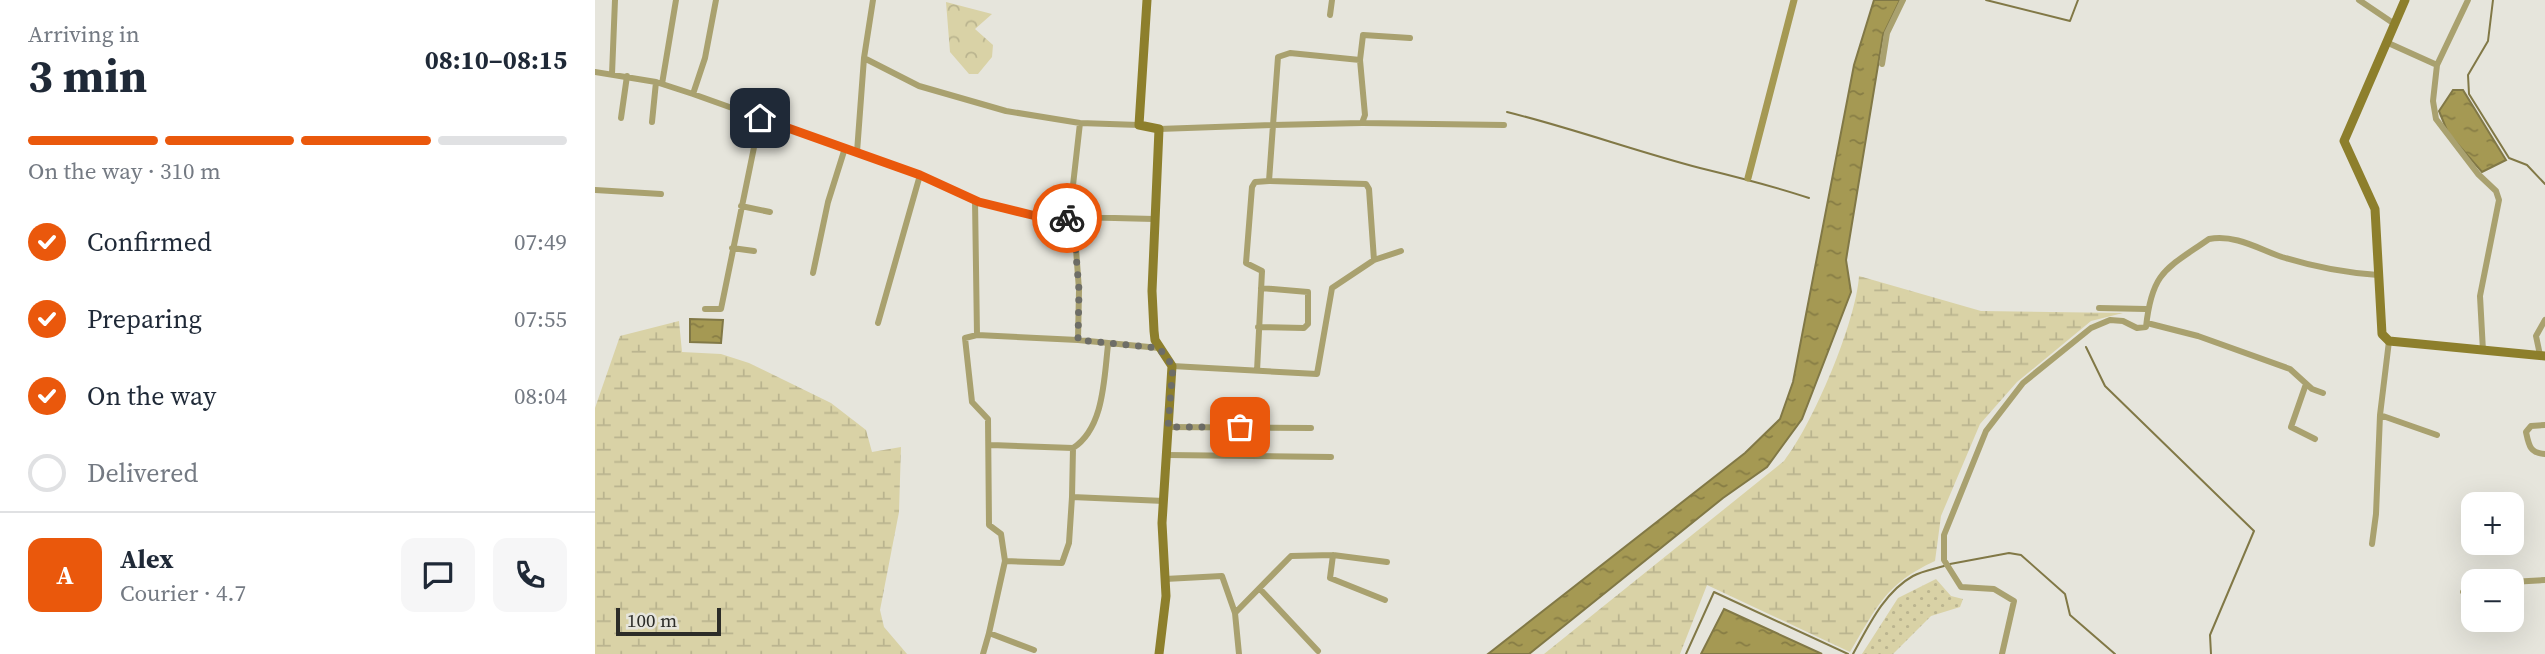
<!DOCTYPE html>
<meta charset="utf-8">
<style>
:root{--surface:#fff;--page:#f6f6f7;--text:#1f2937;--muted:#747a83;--line:#e0e1e3;--accent:#ea580c}
body{margin:0;font-family:"Source Serif 4",serif;background:var(--page);color:var(--text);height:100vh;display:flex;flex-direction:column;font-size:26px;white-space:nowrap}
*{box-sizing:border-box;margin:0}
p{font-size:23px;color:var(--muted)}
.icon{flex:none;width:38px;height:38px;fill:none;stroke:currentColor;stroke-width:2;stroke-linecap:round;stroke-linejoin:round}
.map{position:relative;flex:1;overflow:hidden}
.side{display:flex;flex-direction:column;background:var(--surface);width:595px}
.side>*{flex:none}
.buttons{position:absolute;left:1866px;top:492px;display:grid;gap:14px}
.buttons a{display:grid;place-items:center;width:63px;height:63px;border-radius:14px;background:var(--surface);box-shadow:0 7px 28px #0002;font-size:35px}
.scale{position:absolute;left:21px;bottom:18px;width:105px;box-sizing:border-box;padding-left:7px;border:4px solid #2c2c28;border-top:0;font-size:19px;line-height:24px;white-space:nowrap;color:#2c2c28;-webkit-text-stroke:5px #e6e5dc;paint-order:stroke}
.pin{position:absolute;display:grid;place-items:center;width:60px;height:60px;color:#fff;margin:-30px;border-radius:14px;box-shadow:0 4px 10px #0006}
.courier{position:absolute;display:grid;place-items:center;width:70px;height:70px;margin:-35px;border:5px solid #ea580c;border-radius:50%;background:#fff;color:#222;box-shadow:0 2px 9px #0007}
.headline em{font-style:normal;font-weight:700}
.headline div{display:flex;flex-direction:column-reverse}
.headline{display:flex;align-items:center;justify-content:space-between;height:119px;padding:0 28px}
h1{font-size:46px;font-weight:700;line-height:52px}
.bar{display:grid;grid-template-columns:repeat(4,1fr);gap:10px 7px;align-content:center;height:84px;padding:0 28px}
.bar i{height:9px;border-radius:5px;background:var(--line)}
.bar .current{background:var(--accent)}
.bar p{grid-column:span 4}
.line{display:flex;align-items:center;gap:18px;padding:0 28px;border-top:2px solid var(--line)}
.line div{flex:1}
.round{display:grid;place-items:center;flex:none;width:74px;height:74px;border-radius:14px;background:var(--page)}
ol{padding:0 28px;list-style:none}
li{display:flex;align-items:center;gap:21px;height:77px}
li p{margin-inline-start:auto}
li .icon{padding:7px;border-radius:50%;background:var(--accent);color:#fff;stroke-width:4}
li:last-child{color:var(--muted)}
li i{width:38px;height:38px;border:4px solid var(--line);border-radius:50%}
main{display:flex;flex:1;min-height:0}
.map>svg:first-child{display:block}
.grass{fill:url(#grass-dots)}
.wetland{fill:url(#wetland-marsh)}
.park{fill:url(#park-crowns)}
.water{fill:url(#water-ripples);stroke:#817846;stroke-width:2}
.lines{fill:none;stroke-linecap:round;stroke-linejoin:round}
.stream{stroke:#817846;stroke-width:2}
.canal{stroke:#a59953;stroke-width:7}
.street{stroke:#a9a16f;stroke-width:6}
.secondary{stroke:#8d7f2c;stroke-width:9}
.done{stroke:#6d6d67;stroke-width:7;stroke-dasharray:0 12.6}
.route{stroke:#ea580c;stroke-width:9}
</style>
<main>
<section class="side">
<div class="headline"><div><h1>3 min</h1><p>Arriving in</p></div><em>08:10–08:15</em></div>
<div class="bar"><i class="current"></i><i class="current"></i><i class="current"></i><i></i><p>On the way · 310 m</p></div>
<ol>
<li><svg class="icon" aria-label="check" viewBox="0 0 24 24"><path d="M5 12l5 5 9-10"/></svg>Confirmed<p>07:49</p></li>
<li><svg class="icon" aria-label="check" viewBox="0 0 24 24"><path d="M5 12l5 5 9-10"/></svg>Preparing<p>07:55</p></li>
<li><svg class="icon" aria-label="check" viewBox="0 0 24 24"><path d="M5 12l5 5 9-10"/></svg>On the way<p>08:04</p></li>
<li><i></i>Delivered</li>
</ol>
<div class="line" style="height:126px"><b class="round" style="background:var(--accent);color:#fff">A</b><div><b>Alex</b><p>Courier · 4.7</p></div><a class="round"><svg class="icon" aria-label="chat" viewBox="0 0 24 24"><path d="M4 5h16v11H9l-5 4z"/></svg></a><a class="round"><svg class="icon" aria-label="phone" viewBox="0 0 24 24"><path d="M5 4h4l2 5-3 2q2 4 5 5l2-3 5 2v4C11 20 4 13 5 4z"/></svg></a></div>
</section>
<div class="map">
<svg width="1950" height="654" viewBox="0 0 1950 654">
<defs>
<pattern id="grass-dots" width="8" height="8" patternUnits="userSpaceOnUse" patternTransform="scale(1.75)"><rect width="8" height="8" fill="#d9d2a6"/><path d="M2 2h.1M6 6h.1" fill="none" stroke="#bab48f" stroke-width="1.8" stroke-linecap="round"/></pattern>
<pattern id="wetland-marsh" width="20" height="14" patternUnits="userSpaceOnUse" patternTransform="scale(1.75)"><rect width="20" height="14" fill="#d9d2a6"/><path d="M1 5h8M5 5V1M11 12h8M15 12V8" fill="none" stroke="#bab48f"/></pattern>
<pattern id="park-crowns" width="20" height="18" patternUnits="userSpaceOnUse" patternTransform="scale(1.75)"><rect width="20" height="18" fill="#d9d2a6"/><path d="M2 6a3 3 0 1 1 6 0M12 15a3 3 0 1 1 6 0" fill="none" stroke="#bab48f"/></pattern>
<pattern id="water-ripples" width="26" height="14" patternUnits="userSpaceOnUse" patternTransform="scale(1.75)"><rect width="26" height="14" fill="#a59953"/><path d="M2 4q2-2 4 0t4 0M15 11q2-2 4 0t4 0" fill="none" stroke="#877d45"/></pattern>
</defs>
<rect width="100%" height="100%" fill="#e6e5dc"/>
<!-- grass -->
<path class="grass" d="M1341 579 1356 596 1368 599 1365 607 1336 616 1298 654H1267L1303 598Z"/>
<!-- wetland -->
<path class="wetland" d="M1264 276 1386 311 1528 313 1496 321 1422 382 1385 424 1346 516 1340 561C1290 584 1282 607 1255 652L1112 585 1085 654H949L1189 461C1218 424 1261 322 1264 276Z
M84 321 87 352 126 354 154 363 236 403 271 430 277 452 306 447 304 512 285 610 289 627 312 654H0V408L25 336Z"/>
<!-- park -->
<path class="park" d="M351 2 397 14 380 29 398 45 397 57 383 74H374L355 52Z"/>
<!-- water -->
<path class="water" d="M1279 0H1305L1288 35 1251 260 1256 292 1207 419 1172 467 1128 498 934 654H893L1150 453 1185 419 1198 382 1259 65Z
M1858 90H1868L1911 160 1887 172 1853 133 1844 111Z
M95 319 128 320 126 343 95 342Z
M1129 609 1227 654H1106Z"/>
<g class="lines">
<!-- stream -->
<path class="stream" d="M1391 0 1475 21 1483 0
M1898 0 1893 41 1873 75 1874 94 1914 158 1932 165 1950 184
M912 112C977 128 1040 151 1105 168 1142 177 1178 186 1214 198
M1491 347 1510 386 1659 531 1615 635 1616 654
M1355 564 1414 553 1426 555 1470 594 1475 615 1520 654
M1091 654 1119 592 1253 654
M1258 654C1273 627 1289 592 1318 576 1327 571 1339 569 1349 566"/>
<!-- canal -->
<path class="canal" d="M1153 178 1199 0"/>
<!-- street -->
<path class="street" d="M1764 0 1798 23
M735 15 737 0
M1791 42 1842 65 1873 0
M269 58 278 0
M1287 64 1292 33 1308 0
M1842 65 1838 101 1841 119 1883 174 1901 191 1904 200 1885 296 1888 351
M0 72 61 82 98 94 325 175 385 202 441 216 559 219
M17 74 20 0
M67 84 81 0
M98 94 110 58 121 0
M26 118 32 76
M57 122 61 82
M485 123 477 194 484 290 483 340 564 348
M768 123 909 125
M564 129 678 125 683 57 695 53 765 60
M262 152 269 58 324 86 411 111 485 123 544 125
M674 181 771 184 774 189 779 260
M0 190 66 194
M380 200 382 335 483 340
M146 206 175 212
M137 248 159 251
M218 273 233 202 250 148
M1504 308 1551 309
M110 309H126L165 118
M283 323 325 175
M1552 323 1603 336 1695 369 1717 389 1728 393
M663 327 709 328 713 324V292L666 288
M382 335 370 338 377 402 393 419 394 525 406 534 410 561 394 633 439 650
M1794 341 1785 415 1842 435
M1945 355 1941 336 1950 320
M577 366 722 374 737 288 779 260 806 251
M662 371 667 271 651 263 657 187 660 182 674 181 678 125 767 123 770 115 765 60 768 35 815 38
M1711 384 1696 427 1720 439
M1950 425 1936 426 1931 432C1934 446 1935 453 1950 454
M573 427 716 428
M396 445 478 448C509 428 509 379 513 345
M572 455 736 457
M477 497 478 448
M1777 544 1781 514 1785 415
M738 555 735 578 790 600
M410 561 467 563 474 543 477 497 569 501
M570 579 627 576 640 613
M1916 582 1950 580
M665 589 723 651
M1868 592 1878 590
M388 654 394 633
M644 654 640 613 696 556 738 555 792 562
M1407 654 1419 601 1399 589 1366 587 1349 560V535L1391 431 1428 383 1496 328 1515 320 1528 321 1542 328 1551 327C1557 271 1571 269 1614 239 1640 234 1664 249 1687 257 1719 267 1750 273 1783 275"/>
<!-- secondary -->
<path class="secondary" d="M552 0 544 125 564 129 557 291 559 331 560 340 577 366 567 523 571 596 564 654
M1810 0 1749 141 1780 209 1787 334 1794 341 1950 356"/>
</g>
<g class="lines">
<!-- done -->
<path class="done" d="M472 218H478L484 290 483 340 564 348 578 366 573 427H645"/>
<!-- route -->
<path class="route" d="M165 118 325 175 384 202 441 216 472 218"/>
</g>
</svg>
<div class="buttons">
<a>+</a>
<a>−</a>
</div>
<div class="scale">100 m</div>
<div class="pin" style="left:645px;top:427px;background:#ea580c"><svg class="icon" aria-label="bag" viewBox="0 0 24 24"><path d="M5 8h14l-1 12H6zM9 8a3 3 0 0 1 6 0"/></svg></div>
<div class="pin" style="left:165px;top:118px;background:#1f2937"><svg class="icon" aria-label="home" viewBox="0 0 24 24"><path d="M3 11l9-7 9 7M6 9v11h12V9"/></svg></div>
<div class="courier" style="left:472px;top:218px"><svg class="icon" aria-label="bike" viewBox="0 0 24 24"><circle cx="6" cy="16" r="4"/><circle cx="18" cy="16" r="4"/><path d="M6 16l4-8h5l3 8M10 8l3 8H6M13 5h3"/></svg></div>
</div>
</main>
